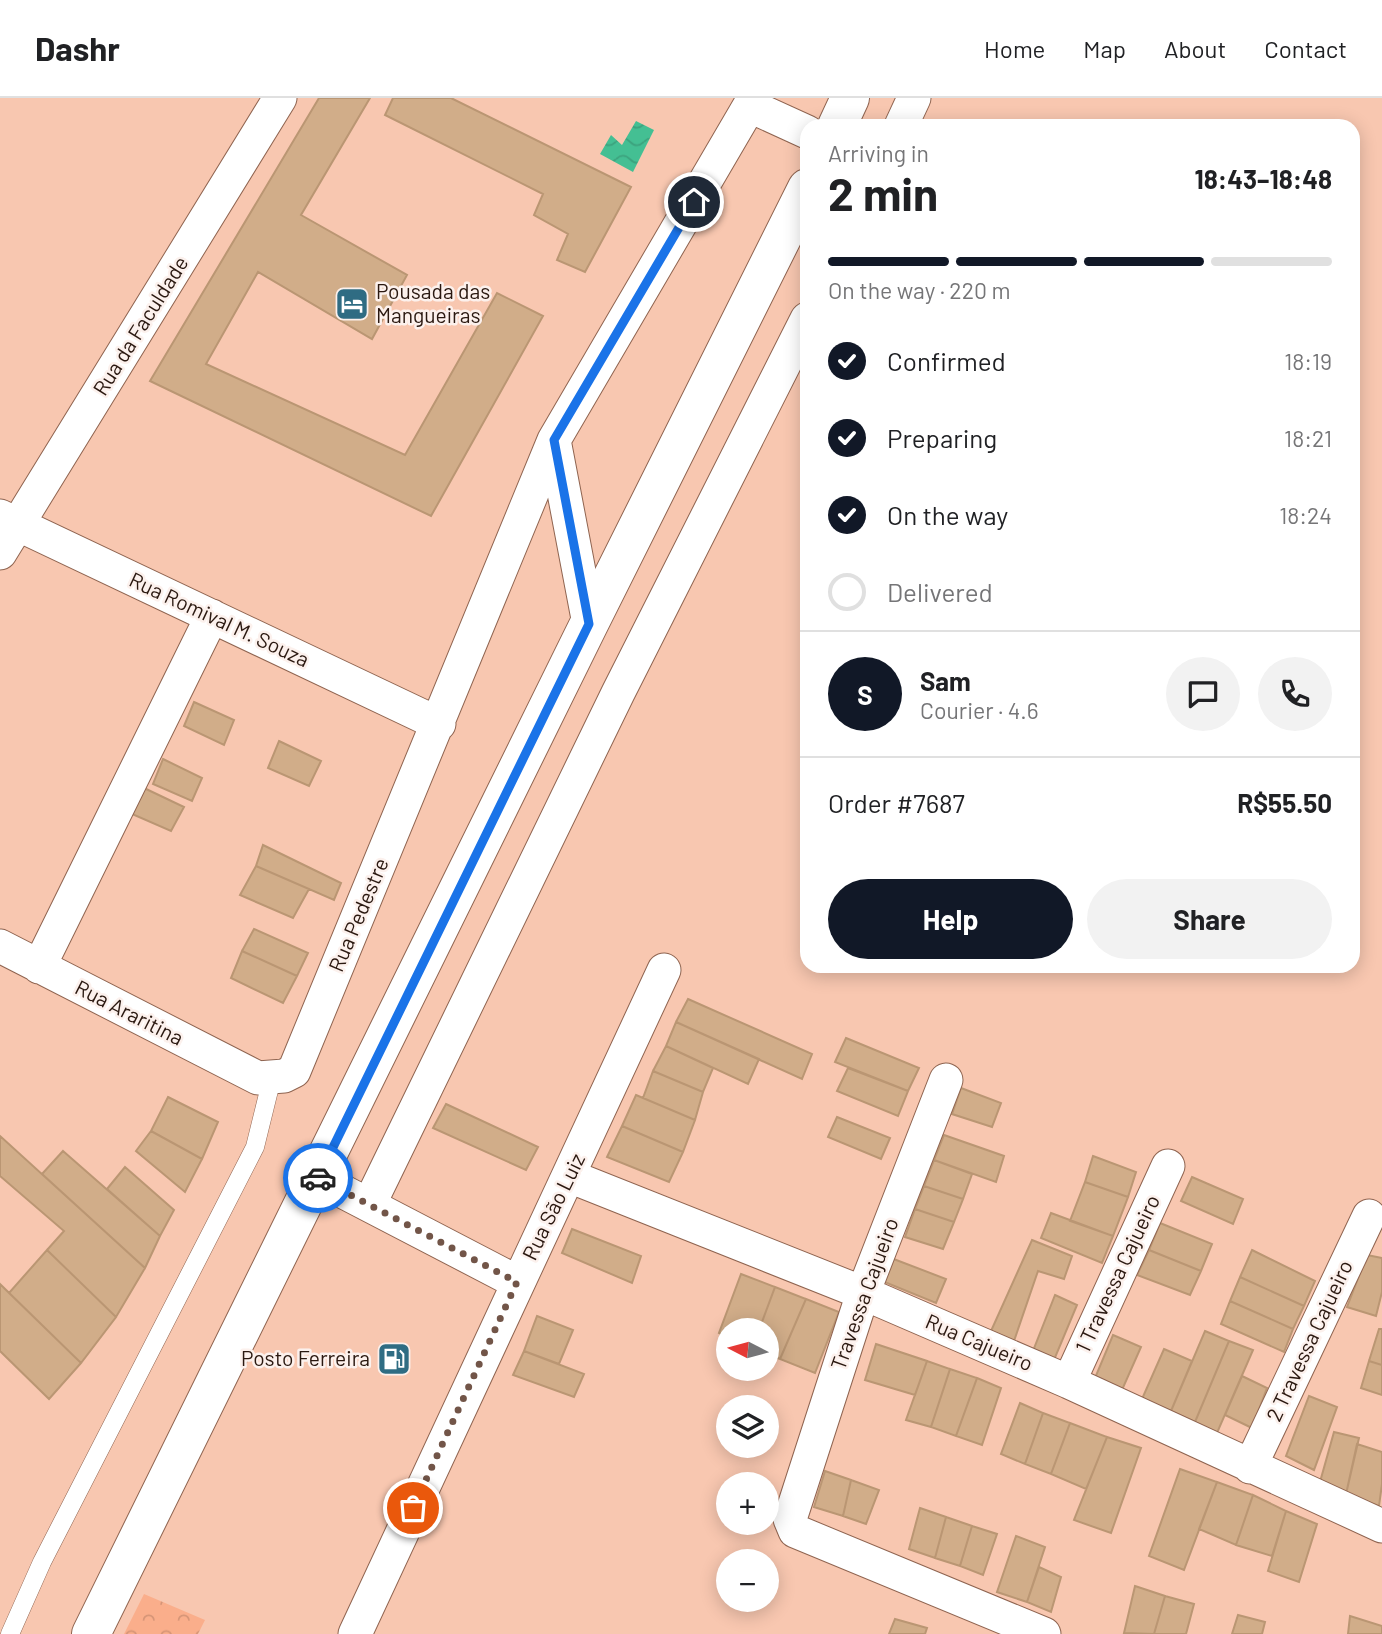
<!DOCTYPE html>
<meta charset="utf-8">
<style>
:root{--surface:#fff;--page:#f2f2f2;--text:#202124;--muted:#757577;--line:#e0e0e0;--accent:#111827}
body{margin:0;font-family:Barlow,sans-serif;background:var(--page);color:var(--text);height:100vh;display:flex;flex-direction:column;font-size:26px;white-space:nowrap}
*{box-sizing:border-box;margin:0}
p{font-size:23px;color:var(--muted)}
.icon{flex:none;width:38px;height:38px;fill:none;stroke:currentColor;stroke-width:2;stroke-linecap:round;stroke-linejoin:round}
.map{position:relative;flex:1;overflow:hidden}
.details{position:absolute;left:800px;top:21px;width:560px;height:854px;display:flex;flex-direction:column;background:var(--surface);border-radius:21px;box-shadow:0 4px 18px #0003}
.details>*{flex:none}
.needle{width:46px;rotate:276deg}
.controls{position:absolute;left:716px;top:1220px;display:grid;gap:14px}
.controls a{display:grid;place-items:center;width:63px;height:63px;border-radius:50%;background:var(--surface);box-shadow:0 4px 18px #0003;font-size:35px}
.pin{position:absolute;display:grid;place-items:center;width:60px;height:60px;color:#fff;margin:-30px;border:4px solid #fff;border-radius:50%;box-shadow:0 2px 7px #0007}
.courier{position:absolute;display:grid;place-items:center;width:70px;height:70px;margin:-35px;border:5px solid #1a73e8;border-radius:50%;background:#fff;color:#222;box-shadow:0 2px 9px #0007}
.headline em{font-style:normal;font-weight:700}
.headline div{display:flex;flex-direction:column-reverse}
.headline{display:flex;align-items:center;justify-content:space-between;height:119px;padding:0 28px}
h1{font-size:46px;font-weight:700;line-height:52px}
.bar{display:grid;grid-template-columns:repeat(4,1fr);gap:10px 7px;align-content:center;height:84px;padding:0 28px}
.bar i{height:9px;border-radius:5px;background:var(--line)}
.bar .current{background:var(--accent)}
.bar p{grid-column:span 4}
.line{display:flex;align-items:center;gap:18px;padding:0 28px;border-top:2px solid var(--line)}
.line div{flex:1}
.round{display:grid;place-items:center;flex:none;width:74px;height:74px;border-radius:37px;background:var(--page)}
ol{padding:0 28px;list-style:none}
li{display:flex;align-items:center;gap:21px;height:77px}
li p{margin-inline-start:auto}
li .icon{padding:7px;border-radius:50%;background:var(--accent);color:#fff;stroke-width:4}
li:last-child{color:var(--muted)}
li i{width:38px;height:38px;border:4px solid var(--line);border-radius:50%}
.action{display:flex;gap:14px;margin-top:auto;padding:14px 28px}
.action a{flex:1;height:80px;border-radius:42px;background:var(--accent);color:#fff;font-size:28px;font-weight:700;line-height:80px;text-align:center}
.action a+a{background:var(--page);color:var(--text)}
header{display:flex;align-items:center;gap:42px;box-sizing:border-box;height:98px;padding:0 35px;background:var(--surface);border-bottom:2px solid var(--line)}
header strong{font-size:33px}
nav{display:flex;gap:38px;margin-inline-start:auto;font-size:24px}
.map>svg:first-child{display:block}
.forest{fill:url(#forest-crowns)}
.water{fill:url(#water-waves)}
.building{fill:#d1ad89;stroke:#ba9673;stroke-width:2}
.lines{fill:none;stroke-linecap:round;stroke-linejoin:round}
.lane-casing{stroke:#8f6450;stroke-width:19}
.street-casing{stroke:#8f6450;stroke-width:35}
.highway-casing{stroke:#8f6450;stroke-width:40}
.lane{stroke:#fff;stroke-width:18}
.street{stroke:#fff;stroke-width:33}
.highway{stroke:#fff;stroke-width:38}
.done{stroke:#725548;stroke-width:7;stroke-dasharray:0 12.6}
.route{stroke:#1a73e8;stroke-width:9}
.labels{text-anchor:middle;stroke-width:5;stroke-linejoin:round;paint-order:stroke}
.poi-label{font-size:21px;fill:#2a1810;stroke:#fcf1ed;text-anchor:start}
.street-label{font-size:21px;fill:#2a1810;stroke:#fcf1ed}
</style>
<header>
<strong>Dashr</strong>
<nav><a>Home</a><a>Map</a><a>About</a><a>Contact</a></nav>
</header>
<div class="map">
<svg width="1382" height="1536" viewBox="0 0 1382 1536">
<defs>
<pattern id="forest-crowns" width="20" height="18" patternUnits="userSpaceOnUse" patternTransform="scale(1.75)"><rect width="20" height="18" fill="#faae8b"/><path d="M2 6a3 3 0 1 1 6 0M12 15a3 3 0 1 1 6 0" fill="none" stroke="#d69577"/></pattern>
<pattern id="water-waves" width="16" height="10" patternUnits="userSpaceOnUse" patternTransform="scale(1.75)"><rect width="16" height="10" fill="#44bf93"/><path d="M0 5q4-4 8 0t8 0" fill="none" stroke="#3ca37e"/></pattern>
</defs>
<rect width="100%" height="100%" fill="#f8c7b0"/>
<!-- forest -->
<path class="forest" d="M144 1496 205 1522 198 1536H124Z"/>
<!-- water -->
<path class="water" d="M636 23 654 32 633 74 600 56 611 37 622 47Z"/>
<!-- building -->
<path class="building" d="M319 0H370L301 117 407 177 372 241 258 174 206 266 405 357 497 195 543 218 431 418 150 283Z
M393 0H451L631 89 585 174 557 162 568 136 534 117 543 96 385 17Z
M194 604 234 622 224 647 184 628Z
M279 643 321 663 309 688 268 670Z
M163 661 202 680 192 703 153 686Z
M144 690 184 709 171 733 132 716Z
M263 747 341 785 334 802 256 768Z
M256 768 309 791 293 820 240 797Z
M254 831 308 855 297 878 242 853Z
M242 853 297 878 283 905 231 880Z
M688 901 812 956 802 981 676 924Z
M676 924 759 961 748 986 666 948Z
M846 940 919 970 908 993 835 964Z
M666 948 713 970 703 994 653 973Z
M848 970 908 993 898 1018 837 993Z
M653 973 703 994 695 1022 643 1000Z
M961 990 1001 1005 992 1029 952 1016Z
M636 997 695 1022 683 1054 622 1028Z
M168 999 218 1024 202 1061 151 1033Z
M446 1006 538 1049 526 1072 433 1030Z
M837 1019 890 1040 881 1061 828 1039Z
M622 1028 683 1054 669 1084 607 1059Z
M151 1033 202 1061 185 1094 136 1053Z
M944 1037 1004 1058 996 1084 934 1062Z
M0 1038 145 1170 116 1219 47 1152 64 1133 0 1078Z
M63 1053 160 1138 145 1170 42 1076Z
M1093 1058 1136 1074 1128 1099 1085 1084Z
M934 1062 972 1076 963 1101 924 1088Z
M125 1069 174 1112 160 1138 107 1091Z
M1192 1079 1243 1101 1233 1126 1181 1103Z
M1085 1084 1128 1099 1113 1138 1070 1123Z
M924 1088 963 1101 954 1124 915 1111Z
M915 1111 954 1124 943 1151 905 1139Z
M1051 1115 1113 1138 1102 1165 1041 1140Z
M1160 1125 1212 1146 1201 1173 1149 1152Z
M572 1131 641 1158 632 1185 562 1155Z
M1032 1142 1072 1158 1064 1181 1038 1173 1014 1243 991 1233Z
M47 1152 116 1219 81 1265 9 1195Z
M1149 1152 1201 1173 1190 1197 1137 1177Z
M1252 1152 1315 1183 1304 1208 1240 1179Z
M1367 1157 1382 1160V1194L1376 1218 1347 1209Z
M891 1160 946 1181 936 1205 882 1183Z
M741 1176 775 1189 759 1232H728V1239L719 1235Z
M1240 1179 1304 1208 1293 1231 1230 1203Z
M0 1186 81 1265 49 1301 0 1253Z
M775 1189 806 1201 780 1261 766 1256V1232H759Z
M1055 1197 1077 1207 1054 1262 1033 1253Z
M806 1201 839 1214 815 1275 780 1261Z
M1230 1203 1293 1231 1284 1254 1221 1226Z
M537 1218 573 1232 559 1266 524 1253Z
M1379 1231H1382V1267L1369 1263Z
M1205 1233 1229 1243 1195 1324 1171 1313Z
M1113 1237 1141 1249 1122 1292 1095 1280Z
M1229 1243 1253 1252 1217 1335 1195 1324Z
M876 1246 927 1263 915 1297 865 1282Z
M1164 1251 1192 1263 1171 1313 1142 1301Z
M524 1253 584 1276 574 1299 513 1277Z
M927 1263 950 1271 931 1329 906 1322Z
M1369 1263 1382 1267V1297L1361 1290Z
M950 1271 977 1280 956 1338 931 1329Z
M1242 1278 1267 1290 1252 1330 1225 1317Z
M977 1280 1001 1290 982 1347 956 1338Z
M1309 1298 1337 1309 1314 1372 1286 1358Z
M1020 1305 1043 1315 1025 1366 1001 1356Z
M1043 1315 1070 1325 1051 1376 1025 1366Z
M1070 1325 1107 1339 1086 1391 1051 1376Z
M1334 1334 1359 1340 1346 1396 1320 1384Z
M1107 1339 1141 1350 1111 1435 1074 1422Z
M1357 1346 1382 1354V1386L1379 1408 1346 1396Z
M1180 1371 1217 1384 1184 1472 1149 1458Z
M825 1373 851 1382 843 1418 814 1409Z
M851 1382 879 1392 866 1426 843 1418Z
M1217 1384 1253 1397 1236 1447 1199 1431Z
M1253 1397 1286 1413 1272 1458 1236 1447Z
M920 1410 946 1419 935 1460 909 1451Z
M1286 1413 1317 1426 1299 1484 1268 1473Z
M946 1419 972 1428 960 1468 935 1460Z
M972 1428 997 1436 983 1477 960 1468Z
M1016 1438 1045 1449 1027 1504 997 1494Z
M1039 1469 1061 1479 1051 1514 1027 1504Z
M1135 1488 1165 1498 1154 1536 1124 1535Z
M1165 1498 1194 1506 1186 1536H1154Z
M1238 1517 1265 1524 1262 1536H1232Z
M1350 1518 1382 1528V1536H1348Z
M895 1521 927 1530 925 1536H889Z"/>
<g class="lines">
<defs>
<path id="lane" d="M10 1536 42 1464 255 1049 272 980"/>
<path id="street" d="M750 8 807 34
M901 28 914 0
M554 342 589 526
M0 418 439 626
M0 455 280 0
M0 848 258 980 284 978 294 973 554 342 754 0
M39 869 212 518
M946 982 863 1195 790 1421 795 1433 1044 1536
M569 1078 863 1195 1069 1284 1382 1428
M317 1080 517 1184
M369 1107 618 595 807 221
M1069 1284 1168 1068
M1250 1369 1369 1118
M355 1536 664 872"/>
<path id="highway" d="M837 28 850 0
M91 1536 589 526 807 90"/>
</defs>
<!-- lane casing -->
<use href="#lane" class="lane-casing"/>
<!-- street casing -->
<use href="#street" class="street-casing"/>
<!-- highway casing -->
<use href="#highway" class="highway-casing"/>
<!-- lane -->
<use href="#lane" class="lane"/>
<!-- street -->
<use href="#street" class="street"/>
<!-- highway -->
<use href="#highway" class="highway"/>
</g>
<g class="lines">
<!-- done -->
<path class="done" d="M318 1080 517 1184 413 1410"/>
<!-- route -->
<path class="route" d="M318 1080 589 526 554 342 694 104"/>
</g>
<!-- icons -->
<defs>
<symbol id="hotel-square" viewBox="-11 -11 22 22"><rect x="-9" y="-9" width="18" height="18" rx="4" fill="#2f6c83" stroke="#fcf1ed"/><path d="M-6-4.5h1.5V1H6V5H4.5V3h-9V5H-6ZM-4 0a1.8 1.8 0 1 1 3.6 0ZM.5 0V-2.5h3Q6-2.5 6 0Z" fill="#fff"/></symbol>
<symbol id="fuel-square" viewBox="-11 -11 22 22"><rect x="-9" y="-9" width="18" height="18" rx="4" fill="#2f6c83" stroke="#fcf1ed"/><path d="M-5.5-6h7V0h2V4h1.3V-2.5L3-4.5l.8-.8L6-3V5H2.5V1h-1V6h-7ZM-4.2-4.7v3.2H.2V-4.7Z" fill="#fff"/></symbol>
</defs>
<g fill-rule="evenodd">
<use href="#hotel-square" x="333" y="187" width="38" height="38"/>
<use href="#fuel-square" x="375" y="1242" width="38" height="38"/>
</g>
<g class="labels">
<!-- poi labels -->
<g class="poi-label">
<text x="376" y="201">Pousada das<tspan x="376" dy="24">Mangueiras</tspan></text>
<text x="370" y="1268" text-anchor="end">Posto Ferreira</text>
</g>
<!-- street labels -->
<g class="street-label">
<text transform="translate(141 228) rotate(-58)" y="7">Rua da Faculdade</text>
<text transform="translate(219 522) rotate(25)" y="7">Rua Romival M. Souza</text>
<text transform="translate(359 817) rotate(-67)" y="7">Rua Pedestre</text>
<text transform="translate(129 915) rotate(27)" y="7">Rua Araritina</text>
<text transform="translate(554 1109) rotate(-64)" y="7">Rua São Luiz</text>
<text transform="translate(1118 1176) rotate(-65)" y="7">1 Travessa Cajueiro</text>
<text transform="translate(865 1196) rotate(-70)" y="7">Travessa Cajueiro</text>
<text transform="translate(1310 1243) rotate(-65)" y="7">2 Travessa Cajueiro</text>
<text transform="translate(979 1245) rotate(23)" y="7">Rua Cajueiro</text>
</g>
</g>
</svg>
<div class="controls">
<a><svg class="needle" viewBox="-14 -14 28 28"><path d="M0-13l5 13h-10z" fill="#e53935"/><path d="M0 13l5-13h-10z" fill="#757577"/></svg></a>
<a><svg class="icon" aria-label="layers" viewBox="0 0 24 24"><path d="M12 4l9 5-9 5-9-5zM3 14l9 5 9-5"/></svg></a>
<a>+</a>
<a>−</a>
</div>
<div class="pin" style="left:413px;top:1410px;background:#ea580c"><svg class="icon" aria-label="bag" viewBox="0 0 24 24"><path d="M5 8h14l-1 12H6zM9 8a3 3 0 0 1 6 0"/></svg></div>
<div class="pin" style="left:694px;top:104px;background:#1f2937"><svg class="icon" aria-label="home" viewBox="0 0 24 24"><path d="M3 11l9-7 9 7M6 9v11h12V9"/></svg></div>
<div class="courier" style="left:318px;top:1080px"><svg class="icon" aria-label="car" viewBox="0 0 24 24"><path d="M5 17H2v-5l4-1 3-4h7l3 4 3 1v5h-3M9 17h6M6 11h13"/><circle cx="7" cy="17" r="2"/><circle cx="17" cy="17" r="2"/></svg></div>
<section class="details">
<div class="headline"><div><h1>2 min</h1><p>Arriving in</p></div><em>18:43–18:48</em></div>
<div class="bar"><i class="current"></i><i class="current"></i><i class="current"></i><i></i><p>On the way · 220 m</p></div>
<ol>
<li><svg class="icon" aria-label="check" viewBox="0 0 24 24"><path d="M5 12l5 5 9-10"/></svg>Confirmed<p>18:19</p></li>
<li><svg class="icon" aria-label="check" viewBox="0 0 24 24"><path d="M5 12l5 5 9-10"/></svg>Preparing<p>18:21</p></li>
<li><svg class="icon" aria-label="check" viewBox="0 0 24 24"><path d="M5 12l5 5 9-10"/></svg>On the way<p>18:24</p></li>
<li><i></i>Delivered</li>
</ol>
<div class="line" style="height:126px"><b class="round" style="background:var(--accent);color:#fff">S</b><div><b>Sam</b><p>Courier · 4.6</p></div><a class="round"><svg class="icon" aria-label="chat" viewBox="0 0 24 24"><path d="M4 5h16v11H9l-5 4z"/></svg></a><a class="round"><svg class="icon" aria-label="phone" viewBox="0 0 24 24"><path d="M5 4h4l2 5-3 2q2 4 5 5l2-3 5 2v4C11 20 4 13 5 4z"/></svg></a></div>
<div class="line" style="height:91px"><div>Order #7687</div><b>R$55.50</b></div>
<div class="action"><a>Help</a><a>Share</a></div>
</section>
</div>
